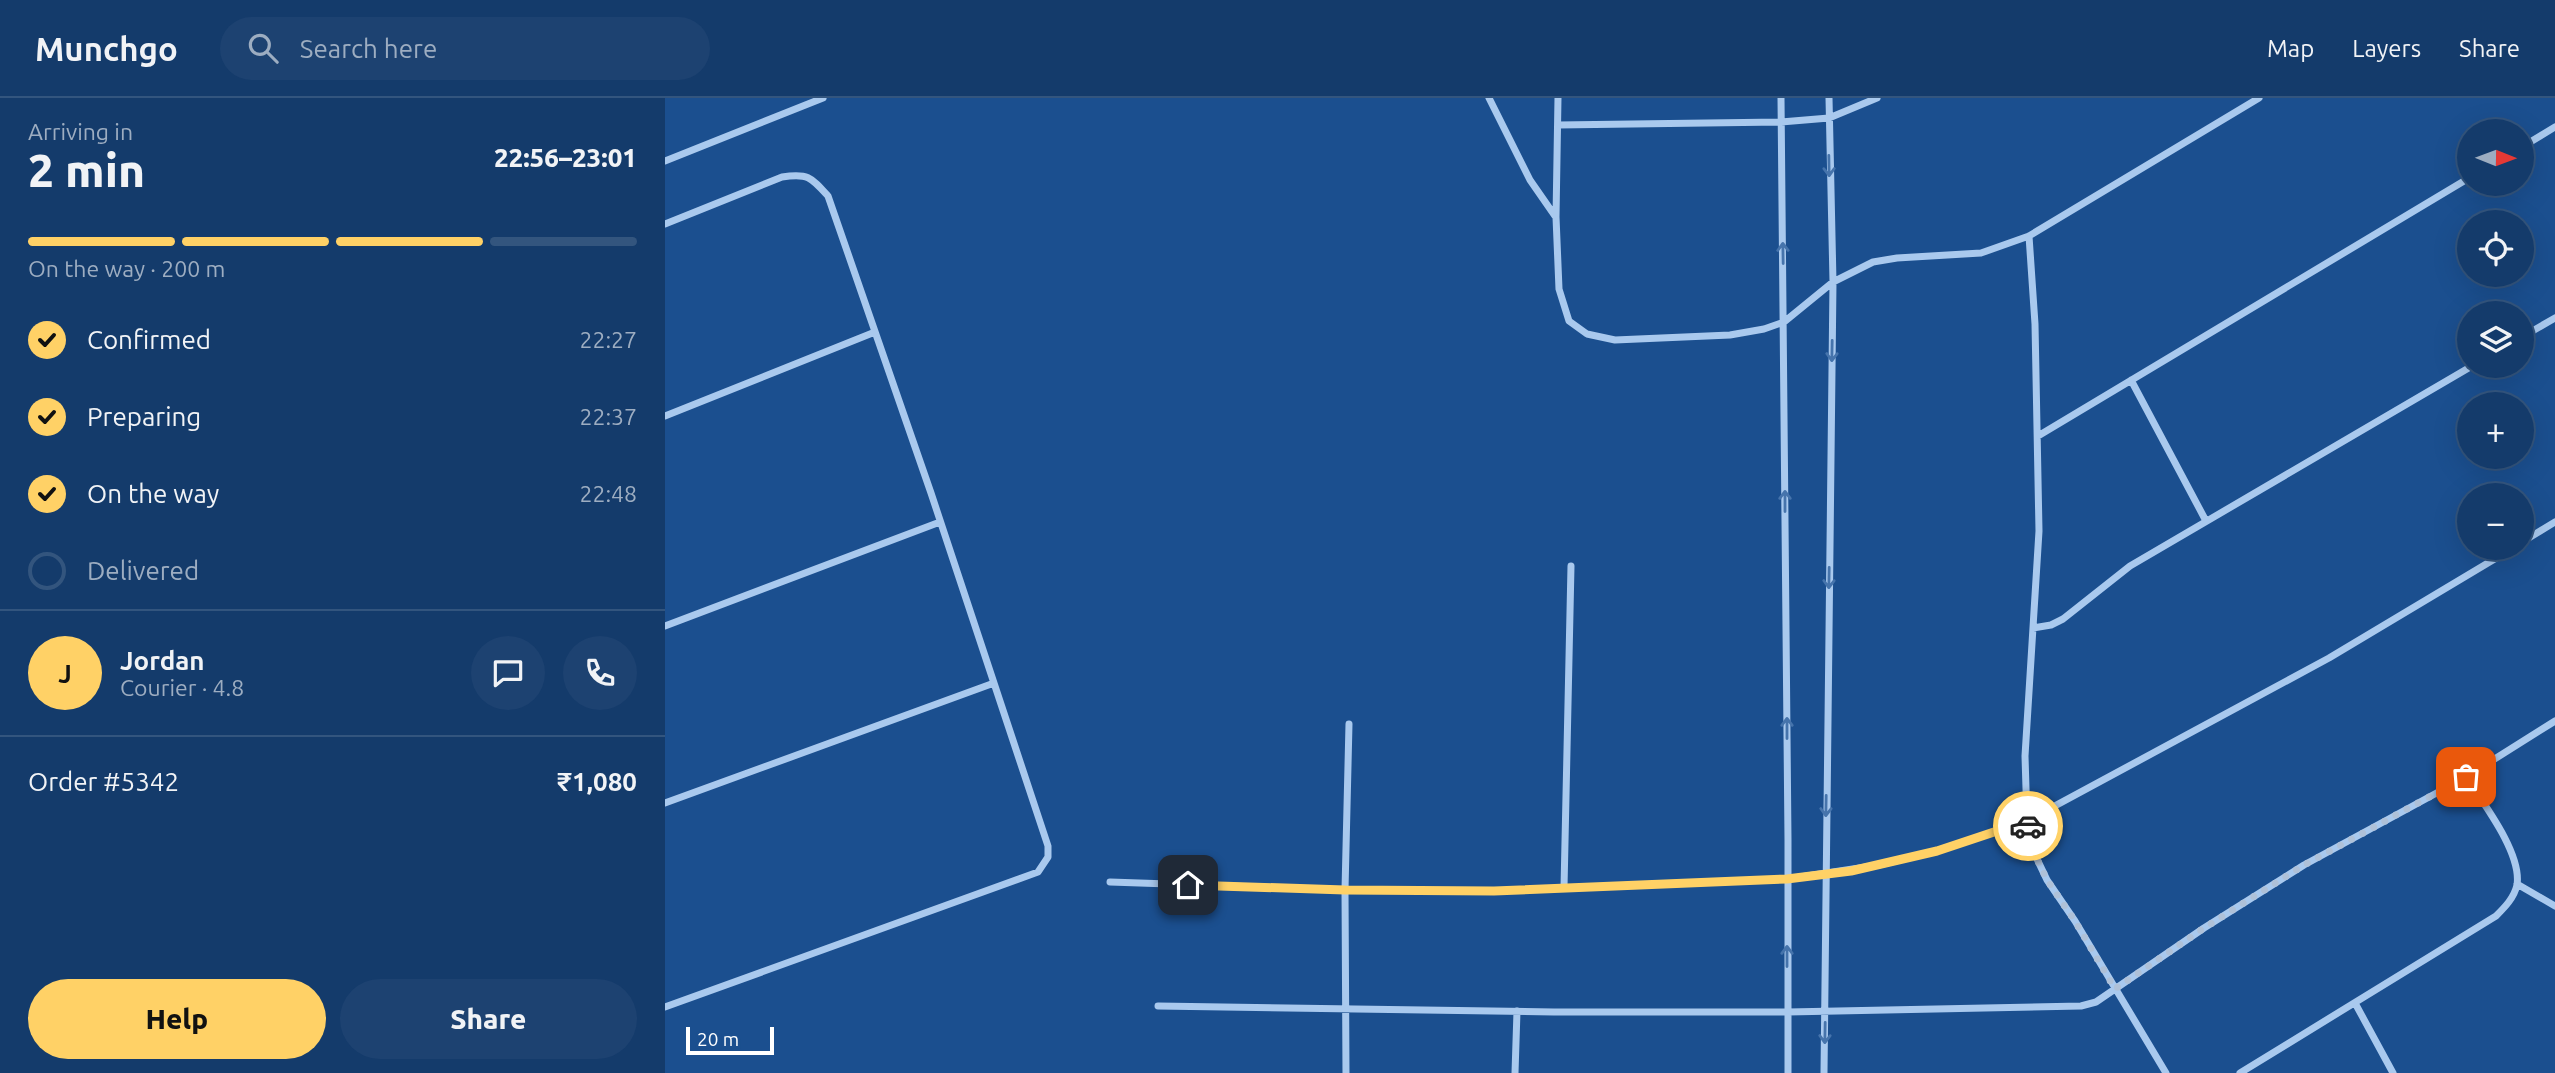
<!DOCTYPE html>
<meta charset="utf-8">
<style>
:root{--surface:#143b6b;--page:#1d4271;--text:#f1f3f6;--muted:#9dadc1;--line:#33557e;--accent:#ffd166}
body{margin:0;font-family:Ubuntu,sans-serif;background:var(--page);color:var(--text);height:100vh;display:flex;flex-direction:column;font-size:26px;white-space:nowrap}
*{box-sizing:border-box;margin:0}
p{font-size:23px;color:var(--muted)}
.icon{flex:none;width:38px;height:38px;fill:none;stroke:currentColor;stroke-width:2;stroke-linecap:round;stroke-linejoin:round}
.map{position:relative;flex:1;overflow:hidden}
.drawer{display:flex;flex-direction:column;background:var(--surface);width:665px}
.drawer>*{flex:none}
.needle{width:46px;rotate:91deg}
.tools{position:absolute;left:1792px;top:21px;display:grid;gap:14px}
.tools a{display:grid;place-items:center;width:77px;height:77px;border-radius:50%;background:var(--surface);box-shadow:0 7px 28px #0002,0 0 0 2px var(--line);font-size:35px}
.scale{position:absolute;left:21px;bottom:18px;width:88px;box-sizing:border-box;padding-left:7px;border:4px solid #fff;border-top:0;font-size:19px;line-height:24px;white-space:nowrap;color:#fff;-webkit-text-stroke:5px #1b4f8f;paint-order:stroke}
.pin{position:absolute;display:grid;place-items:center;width:60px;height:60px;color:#fff;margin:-30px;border-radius:14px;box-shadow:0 4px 10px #0006}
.courier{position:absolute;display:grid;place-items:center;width:70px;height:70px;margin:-35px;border:5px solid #ffd166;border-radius:50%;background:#fff;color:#222;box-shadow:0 2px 9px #0007}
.head em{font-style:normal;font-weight:800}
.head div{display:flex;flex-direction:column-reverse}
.head{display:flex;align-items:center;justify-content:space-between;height:119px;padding:0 28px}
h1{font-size:46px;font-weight:800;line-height:52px}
.bar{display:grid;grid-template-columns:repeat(4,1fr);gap:10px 7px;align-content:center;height:84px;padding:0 28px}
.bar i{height:9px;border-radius:5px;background:var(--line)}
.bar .on{background:var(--accent)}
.bar p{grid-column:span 4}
.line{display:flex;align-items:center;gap:18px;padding:0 28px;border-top:2px solid var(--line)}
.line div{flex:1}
.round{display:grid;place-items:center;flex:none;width:74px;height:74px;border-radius:37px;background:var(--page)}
ol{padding:0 28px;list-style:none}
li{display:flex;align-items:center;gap:21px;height:77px}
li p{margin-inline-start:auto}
li .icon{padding:7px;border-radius:50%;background:var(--accent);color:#111;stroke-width:4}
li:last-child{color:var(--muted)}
li i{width:38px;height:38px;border:4px solid var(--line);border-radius:50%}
.action{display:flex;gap:14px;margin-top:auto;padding:14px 28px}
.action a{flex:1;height:80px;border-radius:42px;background:var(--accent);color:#111;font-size:28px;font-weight:800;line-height:80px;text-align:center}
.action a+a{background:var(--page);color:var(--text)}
header{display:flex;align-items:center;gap:42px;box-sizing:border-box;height:98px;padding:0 35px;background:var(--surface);border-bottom:2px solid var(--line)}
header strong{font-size:33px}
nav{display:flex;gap:38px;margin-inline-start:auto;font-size:24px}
.search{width:490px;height:63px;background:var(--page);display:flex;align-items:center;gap:18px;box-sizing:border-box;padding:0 24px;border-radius:38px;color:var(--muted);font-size:26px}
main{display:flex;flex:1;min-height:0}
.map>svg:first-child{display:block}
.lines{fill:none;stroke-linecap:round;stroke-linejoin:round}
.minor{stroke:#a9c9ee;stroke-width:7}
.oneway{stroke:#4674ac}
.done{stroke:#afc1d8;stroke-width:7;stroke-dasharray:0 12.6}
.route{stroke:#ffd166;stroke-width:9}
</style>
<header>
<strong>Munchgo</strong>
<div class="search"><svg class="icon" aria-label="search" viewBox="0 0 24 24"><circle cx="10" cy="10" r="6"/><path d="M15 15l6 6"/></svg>Search here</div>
<nav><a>Map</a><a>Layers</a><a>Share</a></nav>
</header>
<main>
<section class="drawer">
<div class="head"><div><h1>2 min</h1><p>Arriving in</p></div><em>22:56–23:01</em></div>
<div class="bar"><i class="on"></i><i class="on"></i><i class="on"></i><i></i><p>On the way · 200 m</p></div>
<ol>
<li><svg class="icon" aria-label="check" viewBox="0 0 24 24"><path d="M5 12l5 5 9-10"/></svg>Confirmed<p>22:27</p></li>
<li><svg class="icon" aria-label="check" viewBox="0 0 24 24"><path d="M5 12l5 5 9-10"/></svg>Preparing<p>22:37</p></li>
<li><svg class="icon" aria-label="check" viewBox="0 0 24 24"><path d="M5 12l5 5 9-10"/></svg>On the way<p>22:48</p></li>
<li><i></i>Delivered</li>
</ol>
<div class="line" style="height:126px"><b class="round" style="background:var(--accent);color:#111">J</b><div><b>Jordan</b><p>Courier · 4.8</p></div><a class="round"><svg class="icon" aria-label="chat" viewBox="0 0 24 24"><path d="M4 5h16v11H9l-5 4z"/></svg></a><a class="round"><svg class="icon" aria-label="phone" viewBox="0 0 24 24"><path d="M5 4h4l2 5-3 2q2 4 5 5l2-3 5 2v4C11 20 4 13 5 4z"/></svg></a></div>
<div class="line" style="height:91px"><div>Order #5342</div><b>₹1,080</b></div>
<div class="action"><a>Help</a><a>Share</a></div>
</section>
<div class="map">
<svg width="1890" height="975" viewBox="0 0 1890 975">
<rect width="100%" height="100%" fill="#1b4f8f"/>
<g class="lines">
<!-- minor -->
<path class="minor" d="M824 0 865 82 890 118
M893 0 891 119 894 191 904 223 922 236 950 242 1065 237 1099 231 1119 224 1168 184 1208 164 1232 160 1316 155 1364 138 1594 0
M1116 0 1123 742V975
M893 27 1116 24 1164 20 1212 0
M1857 49 1890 29
M0 63 158 0
M0 126 117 79C143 75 146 79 163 98L266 395 383 748V759L373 774 0 909
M1364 138 1370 226 1374 433 1360 658 1362 723 1372 761 1382 782 1410 823 1501 975
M1857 239 1890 220
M1466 282 1541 423
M0 318 210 234
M1373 338 1804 80
M1857 444 1890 424
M0 528 275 424
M1368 530 1386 527 1398 521 1465 468 1807 268
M0 705 329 585
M445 784 680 792 829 793 1122 781 1214 767 1271 753 1362 723 1664 560 1848 450
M1852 786 1890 808
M899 790 906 468
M1690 905 1728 975
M493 908 889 914H1123L1416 908 1431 904 1539 830 1639 767 1801 679 1890 623
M681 975 680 792 684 626
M850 975 852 913
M1159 975 1168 184 1164 0
M1575 975 1831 818C1840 809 1849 800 1852 787 1857 755 1818 705 1801 679"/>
</g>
<!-- one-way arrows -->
<defs><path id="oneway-shaft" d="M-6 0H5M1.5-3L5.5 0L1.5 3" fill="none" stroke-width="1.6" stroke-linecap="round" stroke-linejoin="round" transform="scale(1.75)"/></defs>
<g class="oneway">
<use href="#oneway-shaft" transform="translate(1164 68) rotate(89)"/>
<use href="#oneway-shaft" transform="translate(1118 155) rotate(-91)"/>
<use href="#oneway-shaft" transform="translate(1167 253) rotate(91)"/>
<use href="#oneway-shaft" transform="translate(1120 403) rotate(-90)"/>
<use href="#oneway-shaft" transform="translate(1164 480) rotate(91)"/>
<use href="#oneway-shaft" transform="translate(1122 630) rotate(-90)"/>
<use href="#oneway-shaft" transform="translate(1161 708) rotate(91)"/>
<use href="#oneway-shaft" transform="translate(1122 858) rotate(-90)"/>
<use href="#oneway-shaft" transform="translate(1160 935) rotate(91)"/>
</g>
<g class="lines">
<!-- done -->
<path class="done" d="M1363 728 1372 761 1382 782 1410 823 1450 891 1539 830 1639 767 1801 679"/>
<!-- route -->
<path class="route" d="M523 787 680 792 829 793 1122 781 1186 773 1272 753 1362 723 1363 728"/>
</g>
</svg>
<div class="tools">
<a><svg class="needle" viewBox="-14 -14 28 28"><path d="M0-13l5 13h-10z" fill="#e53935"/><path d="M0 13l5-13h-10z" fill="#9dadc1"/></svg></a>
<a><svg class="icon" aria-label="locate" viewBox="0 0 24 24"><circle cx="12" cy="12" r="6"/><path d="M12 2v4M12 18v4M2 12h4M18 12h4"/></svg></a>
<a><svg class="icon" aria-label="layers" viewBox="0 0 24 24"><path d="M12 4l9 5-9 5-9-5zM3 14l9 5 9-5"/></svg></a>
<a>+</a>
<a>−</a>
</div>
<div class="scale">20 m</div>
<div class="pin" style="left:1801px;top:679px;background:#ea580c"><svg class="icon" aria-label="bag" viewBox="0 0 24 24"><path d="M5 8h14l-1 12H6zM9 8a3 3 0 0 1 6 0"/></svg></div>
<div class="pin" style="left:523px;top:787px;background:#1f2937"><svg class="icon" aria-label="home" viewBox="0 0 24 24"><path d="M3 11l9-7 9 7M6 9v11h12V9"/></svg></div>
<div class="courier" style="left:1363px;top:728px"><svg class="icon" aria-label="car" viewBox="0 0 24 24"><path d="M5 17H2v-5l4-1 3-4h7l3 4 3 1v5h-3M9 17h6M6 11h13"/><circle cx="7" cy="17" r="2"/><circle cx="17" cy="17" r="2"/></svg></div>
</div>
</main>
